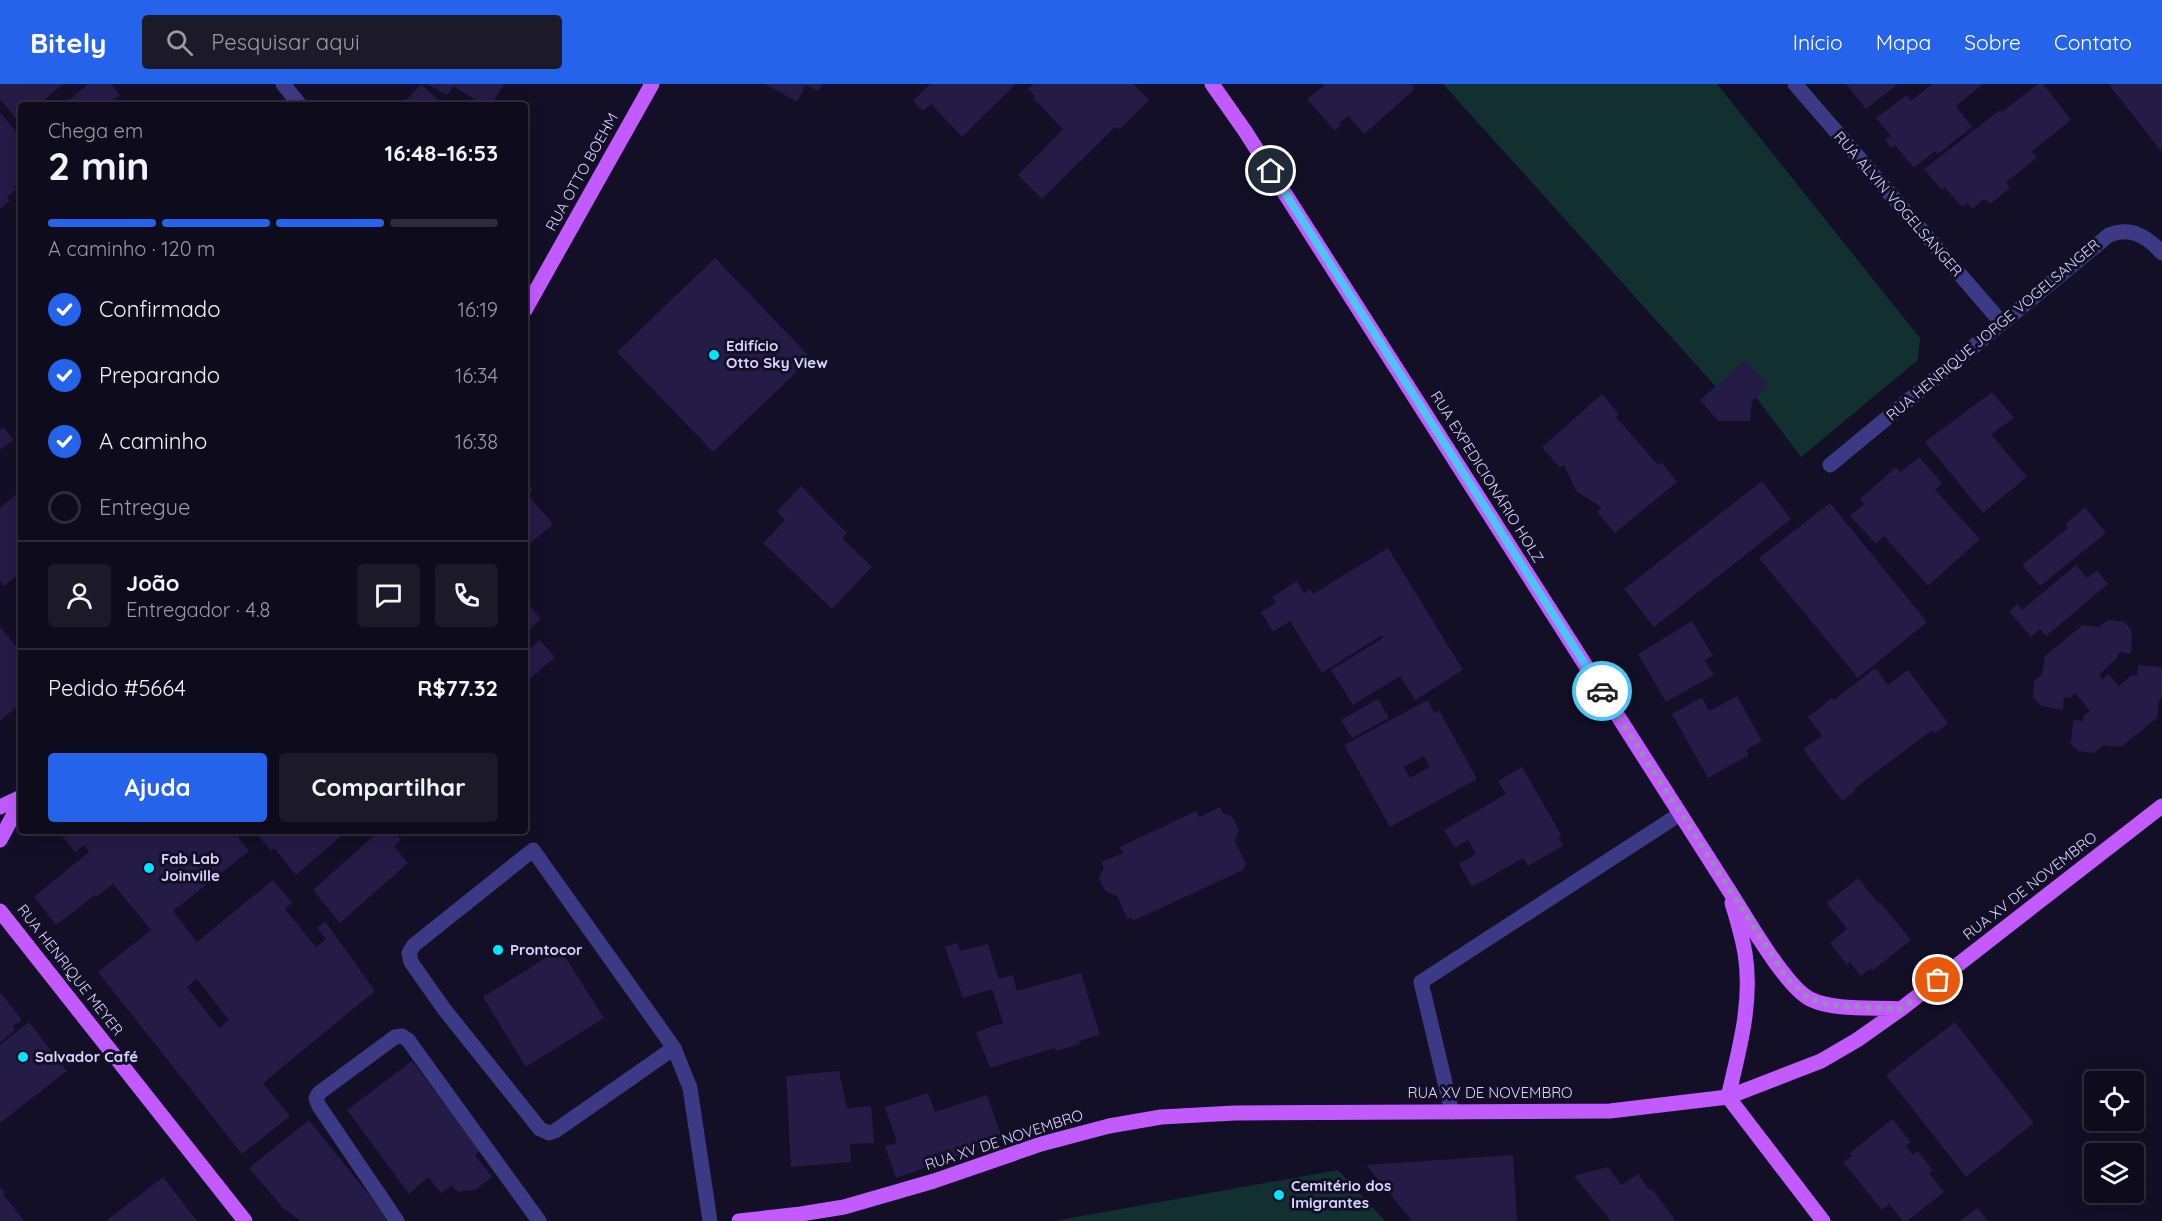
<!DOCTYPE html>
<html lang="pt">
<meta charset="utf-8">
<style>
:root{--surface:#0e0b1c;--page:#1c1929;--text:#f1f3f6;--muted:#9b9ba3;--line:#2e2b3b;--accent:#2563eb}
body{margin:0;font-family:Quicksand,sans-serif;background:var(--page);color:var(--text);height:100vh;display:flex;flex-direction:column;font-size:22px;white-space:nowrap}
*{box-sizing:border-box;margin:0}
p{font-size:20px;color:var(--muted)}
.icon{flex:none;width:33px;height:33px;fill:none;stroke:currentColor;stroke-width:2;stroke-linecap:round;stroke-linejoin:round}
.map{position:relative;flex:1;overflow:hidden}
.sheet{position:absolute;left:18px;top:18px;width:510px;height:732px;display:flex;flex-direction:column;background:var(--surface);border-radius:6px;box-shadow:0 6px 24px #0002,0 0 0 2px var(--line)}
.sheet>*{flex:none}
.controls{position:absolute;left:2084px;top:987px;display:grid;gap:12px}
.controls a{display:grid;place-items:center;width:60px;height:60px;border-radius:6px;background:var(--surface);box-shadow:0 6px 24px #0002,0 0 0 2px var(--line);font-size:30px}
.pin{position:absolute;display:grid;place-items:center;width:51px;height:51px;color:#fff;margin:-26px;border:3px solid #fff;border-radius:50%;box-shadow:0 2px 6px #0007}
.courier{position:absolute;display:grid;place-items:center;width:60px;height:60px;margin:-30px;border:4px solid #4fc3f7;border-radius:50%;background:#fff;color:#222;box-shadow:0 2px 8px #0007}
.head em{font-style:normal;font-weight:800}
.head div{display:flex;flex-direction:column-reverse}
.head{display:flex;align-items:center;justify-content:space-between;height:102px;padding:0 30px}
h1{font-size:39px;font-weight:800;line-height:45px}
.bar{display:grid;grid-template-columns:repeat(4,1fr);gap:9px 6px;align-content:center;height:72px;padding:0 30px}
.bar i{height:8px;border-radius:4px;background:var(--line)}
.bar .active{background:var(--accent)}
.bar p{grid-column:span 4}
.line{display:flex;align-items:center;gap:15px;padding:0 30px;border-top:2px solid var(--line)}
.line div{flex:1}
.round{display:grid;place-items:center;flex:none;width:63px;height:63px;border-radius:6px;background:var(--page)}
ol{padding:0 30px;list-style:none}
li{display:flex;align-items:center;gap:18px;height:66px}
li p{margin-inline-start:auto}
li .icon{padding:6px;border-radius:50%;background:var(--accent);color:#fff;stroke-width:4}
li:last-child{color:var(--muted)}
li i{width:33px;height:33px;border:3px solid var(--line);border-radius:50%}
.primary-button{display:flex;gap:12px;margin-top:auto;padding:12px 30px}
.primary-button a{flex:1;height:69px;border-radius:6px;background:var(--accent);color:#fff;font-size:24px;font-weight:800;line-height:69px;text-align:center}
.primary-button a+a{background:var(--page);color:var(--text)}
header{display:flex;align-items:center;gap:36px;box-sizing:border-box;height:84px;padding:0 30px;background:var(--accent);color:#fff}
header strong{font-size:28px}
nav{display:flex;gap:33px;margin-inline-start:auto;font-size:21px}
.search{width:420px;height:54px;background:var(--page);display:flex;align-items:center;gap:15px;box-sizing:border-box;padding:0 21px;border-radius:6px;color:var(--muted);font-size:22px}
.map>svg:first-child{display:block}
.green{fill:#12302f}
.building{fill:#241b47;fill-rule:evenodd}
.lines{fill:none;stroke-linecap:round;stroke-linejoin:round}
.minor{stroke:#3d3a85;stroke-width:15}
.major{stroke:#c25bff;stroke-width:15}
.done{stroke:#948fb3;stroke-width:6;stroke-dasharray:0 10.8}
.route{stroke:#4fc3f7;stroke-width:8}
.poi-dot{fill:#00e5ff;stroke:#130f26;stroke-width:2}
.labels{text-anchor:middle;stroke-width:6;stroke-linejoin:round;paint-order:stroke}
.street-label{font-size:15px;fill:#d9d4ff;stroke:#130f26}
.poi-label{font-size:15px;font-weight:bold;fill:#d9d4ff;stroke:#130f26;text-anchor:start}
</style>
<header>
<strong>Bitely</strong>
<div class="search"><svg class="icon" aria-label="search" viewBox="0 0 24 24"><circle cx="10" cy="10" r="6"/><path d="M15 15l6 6"/></svg>Pesquisar aqui</div>
<nav><a>Início</a><a>Mapa</a><a>Sobre</a><a>Contato</a></nav>
</header>
<div class="map">
<svg width="2162" height="1137" viewBox="0 0 2162 1137">
<rect width="100%" height="100%" fill="#130f26"/>
<!-- green -->
<path class="green" d="M1443 0H1717L1920 254 1918 276 1801 373 1755 312 1737 326Z
M1338 1086 1385 1137H1054Z"/>
<!-- building -->
<path class="building" d="M0 0H63L38 21H21V35L18 37 0 15Z
M88 0H111L120 11 108 21H63Z
M421 0 444 21H402Z
M427 0H504L491 21H484L453 2 447 11Z
M765 0H822L818 7 806 1 797 18Z
M930 0H1016L962 53 931 20 923 27 913 17Z
M1033 0H1133L1149 16 1120 45 1115 43 1042 115 1018 91 1063 45 1033 14 1035 12 1028 5Z
M1322 0H1410L1415 5 1364 50 1348 32 1339 39 1341 41 1335 47 1307 15 1324 2Z
M1846 0H1898L1866 25Z
M1932 0H1983L1956 22 1972 43 1938 70 1935 67 1914 84 1895 61 1891 64 1885 56 1891 52 1876 34 1907 11 1911 17Z
M2038 0H2043L2071 36 2032 67 2037 74 2006 98 2010 104 1990 120 1984 115 1972 125 1968 119 1962 123 1945 104 1942 106 1924 85 2000 26 2002 28Z
M2111 0H2162V68L2109 1Z
M0 28 21 54V98L14 103 17 105 7 113 10 117 0 125Z
M715 174 811 274 713 368 617 268Z
M1746 276 1769 302 1752 317 1750 337H1718L1700 316Z
M1992 308 2014 334 1991 350 2027 393 1983 429 1925 358Z
M1602 310 1619 330 1616 333 1658 381 1661 378 1677 398 1615 449 1597 428 1601 424 1598 421 1576 407 1564 381 1560 384 1542 363Z
M3 343 15 358 12 357 0 366V346Z
M1919 373 1942 399 1935 406 1980 455 1928 502 1884 452 1876 460 1850 432 1864 420 1860 415 1896 383 1901 388Z
M525 397 533 406 528 411 553 440 525 464Z
M1762 397 1791 435 1654 543 1624 505Z
M801 402 847 449 842 454 872 483 832 525 763 459 785 436 777 427Z
M21 406V488L4 502 0 497V424Z
M1830 419 1927 538 1858 594 1759 474Z
M2085 423 2106 449 2040 502 2022 481 2068 444 2065 441Z
M1388 464 1463 586 1415 616 1400 592 1353 621 1331 586 1383 554 1382 551 1322 589 1290 537 1273 548 1261 528 1276 519 1272 513 1297 497 1304 509 1310 505 1313 510Z
M2076 481 2087 494 2097 486 2108 500 2046 552 2040 545 2031 553 2009 527 2018 520 2022 526Z
M525 516 541 535 525 549Z
M2108 536 2125 538 2132 547 2131 570 2119 568 2117 574 2099 591 2103 595 2108 590 2119 602 2132 591 2137 592 2138 581 2162 583V613L2159 616 2157 634 2121 663 2103 661 2094 669 2078 667 2071 660 2073 636 2083 637 2084 631 2090 627 2075 609 2070 614 2064 613 2063 626 2041 622 2033 614 2034 597 2042 590 2045 572 2083 541 2099 543Z
M1692 537 1713 572 1705 576 1714 591 1666 618 1638 570Z
M0 543 21 568V619L0 637Z
M540 556 555 573 525 599V569Z
M1875 584 1888 601 1908 586 1948 639 1935 649 1932 646 1854 705 1855 707 1842 717 1803 665 1822 652 1808 633 1832 614 1834 616Z
M1737 612 1762 657 1746 666 1749 671 1708 694 1672 630 1702 613 1709 627Z
M1378 615 1389 634 1352 654 1341 636Z
M1428 616 1434 629 1439 626 1477 695 1390 743 1344 661ZM1424 672 1430 683 1410 694 1404 683Z
M1522 683 1562 752 1558 753 1563 762 1528 782 1523 774 1472 803 1459 780 1476 770 1468 756 1455 764 1444 746 1506 710 1498 697Z
M1220 723 1223 729 1232 732 1239 746 1235 757 1246 780 1243 786 1135 836 1130 834 1128 836 1117 812 1106 808 1099 794 1104 784 1101 778 1123 769 1120 763 1196 727 1199 733Z
M58 747H233L249 767 173 827 197 858 273 796 292 819 285 825 316 863 326 855 317 844 325 837 375 907 263 999 290 1032 242 1070 98 888 151 846 113 800 96 813 95 811 56 841 34 813 89 768 84 761 75 768ZM197 895 229 936 219 944 187 903Z
M254 747H347L296 791 274 764 271 767Z
M379 747H393L401 756 394 762 408 779 340 839 313 806Z
M1858 794 1878 819 1880 818 1911 856 1872 887 1871 884 1861 892 1850 878 1847 881 1830 859 1847 845 1827 819Z
M957 859 960 867 988 860 999 895 1013 891 1017 907 1081 889 1100 951 1079 957 1080 960 1055 967V964L990 984 976 948 1003 939 992 905 963 914 945 863Z
M560 865 604 934 526 983 483 913Z
M0 908 22 936 13 942 15 946 0 958Z
M29 938 67 987 0 1039V961Z
M1955 938 2034 1039 1966 1093 1886 991Z
M412 977 480 1066 475 1071 492 1093 475 1106 461 1107 462 1109 454 1105 452 1101 441 1109 428 1093 409 1110 347 1026Z
M839 987 847 1024 871 1022 874 1059 850 1060 851 1078 791 1083 786 992Z
M928 1009 935 1028 987 1011 1003 1056 896 1094 885 1062 897 1059 885 1023Z
M1892 1035 1911 1058 1906 1062 1913 1071 1917 1067 1933 1086 1929 1089 1944 1108 1907 1137H1903L1889 1120 1882 1126 1843 1078 1852 1072 1850 1069Z
M309 1036 390 1137H301L283 1124 249 1084Z
M1513 1071 1517 1137H1412L1366 1081Z
M1608 1083 1621 1101 1638 1090 1650 1107 1652 1105 1676 1137H1611L1574 1092Z
M163 1093 197 1137H106Z
M0 1102 5 1109 3 1110 24 1137H0Z
M1978 1124 1988 1137H1960Z"/>
<g class="lines">
<!-- minor -->
<path class="minor" d="M283 0 300 21
M1795 0 2002 239
M1830 381 2109 151C2130 142 2147 152 2162 169
M674 964 555 1047 549 1049 540 1045 444 925 411 878 409 869 414 861 533 766 674 964 690 1004 710 1137
M1452 1028 1421 898 1680 730
M397 1137 319 1022 316 1014 319 1009 395 953 402 952 408 956 539 1137"/>
<!-- major -->
<path class="major" d="M1212 0 1245 47 1730 808C1746 833 1785 902 1810 915 1834 927 1874 923 1901 925
M525 226 652 0
M0 723 21 713
M0 756 21 717
M0 827 245 1137
M1728 1013C1739 966 1753 918 1745 869 1742 852 1737 835 1732 819
M1728 1013 1823 1137
M739 1137 801 1130 844 1123 934 1097 1041 1060 1109 1042 1161 1033 1235 1029 1610 1027 1728 1013 1821 977 1857 956 1901 925 2162 722"/>
</g>
<g class="lines">
<!-- done -->
<path class="done" d="M1602 607 1788 896 1808 914 1830 921 1901 925 1938 896"/>
<!-- route -->
<path class="route" d="M1271 87 1602 607"/>
</g>
<!-- markers -->
<g class="poi-dot">
<circle cx="714" cy="271" r="6"/>
<circle cx="149" cy="784" r="6"/>
<circle cx="498" cy="866" r="6"/>
<circle cx="23" cy="973" r="6"/>
<circle cx="1279" cy="1111" r="6"/>
</g>
<g class="labels">
<!-- street labels -->
<g class="street-label">
<text transform="translate(582 88) rotate(-61)" y="5">RUA OTTO BOEHM</text>
<text transform="translate(1898 120) rotate(49)" y="5">RUA ALVIN VOGELSANGER</text>
<text transform="translate(1993 246) rotate(-40)" y="5">RUA HENRIQUE JORGE VOGELSANGER</text>
<text transform="translate(1487 393) rotate(58)" y="5">RUA EXPEDICIONÁRIO HOLZ</text>
<text transform="translate(2030 802) rotate(-38)" y="5">RUA XV DE NOVEMBRO</text>
<text transform="translate(70 886) rotate(52)" y="5">RUA HENRIQUE MEYER</text>
<text x="1490" y="1014">RUA XV DE NOVEMBRO</text>
<text transform="translate(1004 1056) rotate(-18)" y="5">RUA XV DE NOVEMBRO</text>
</g>
<!-- poi labels -->
<g class="poi-label">
<text x="726" y="267">Edifício<tspan x="726" dy="17">Otto Sky View</tspan></text>
<text x="161" y="780">Fab Lab<tspan x="161" dy="17">Joinville</tspan></text>
<text x="510" y="871">Prontocor</text>
<text x="35" y="978">Salvador Café</text>
<text x="1291" y="1107">Cemitério dos<tspan x="1291" dy="17">Imigrantes</tspan></text>
</g>
</g>
</svg>
<div class="controls">
<a><svg class="icon" aria-label="locate" viewBox="0 0 24 24"><circle cx="12" cy="12" r="6"/><path d="M12 2v4M12 18v4M2 12h4M18 12h4"/></svg></a>
<a><svg class="icon" aria-label="layers" viewBox="0 0 24 24"><path d="M12 4l9 5-9 5-9-5zM3 14l9 5 9-5"/></svg></a>
</div>
<div class="pin" style="left:1938px;top:896px;background:#ea580c"><svg class="icon" aria-label="bag" viewBox="0 0 24 24"><path d="M5 8h14l-1 12H6zM9 8a3 3 0 0 1 6 0"/></svg></div>
<div class="pin" style="left:1271px;top:87px;background:#1f2937"><svg class="icon" aria-label="home" viewBox="0 0 24 24"><path d="M3 11l9-7 9 7M6 9v11h12V9"/></svg></div>
<div class="courier" style="left:1602px;top:607px"><svg class="icon" aria-label="car" viewBox="0 0 24 24"><path d="M5 17H2v-5l4-1 3-4h7l3 4 3 1v5h-3M9 17h6M6 11h13"/><circle cx="7" cy="17" r="2"/><circle cx="17" cy="17" r="2"/></svg></div>
<section class="sheet">
<div class="head"><div><h1>2 min</h1><p>Chega em</p></div><em>16:48–16:53</em></div>
<div class="bar"><i class="active"></i><i class="active"></i><i class="active"></i><i></i><p>A caminho · 120 m</p></div>
<ol>
<li><svg class="icon" aria-label="check" viewBox="0 0 24 24"><path d="M5 12l5 5 9-10"/></svg>Confirmado<p>16:19</p></li>
<li><svg class="icon" aria-label="check" viewBox="0 0 24 24"><path d="M5 12l5 5 9-10"/></svg>Preparando<p>16:34</p></li>
<li><svg class="icon" aria-label="check" viewBox="0 0 24 24"><path d="M5 12l5 5 9-10"/></svg>A caminho<p>16:38</p></li>
<li><i></i>Entregue</li>
</ol>
<div class="line" style="height:108px"><a class="round"><svg class="icon" aria-label="person" viewBox="0 0 24 24"><circle cx="12" cy="8" r="4"/><path d="M4 21q1-7 8-7t8 7"/></svg></a><div><b>João</b><p>Entregador · 4.8</p></div><a class="round"><svg class="icon" aria-label="chat" viewBox="0 0 24 24"><path d="M4 5h16v11H9l-5 4z"/></svg></a><a class="round"><svg class="icon" aria-label="phone" viewBox="0 0 24 24"><path d="M5 4h4l2 5-3 2q2 4 5 5l2-3 5 2v4C11 20 4 13 5 4z"/></svg></a></div>
<div class="line" style="height:78px"><div>Pedido #5664</div><b>R$77.32</b></div>
<div class="primary-button"><a>Ajuda</a><a>Compartilhar</a></div>
</section>
</div>
